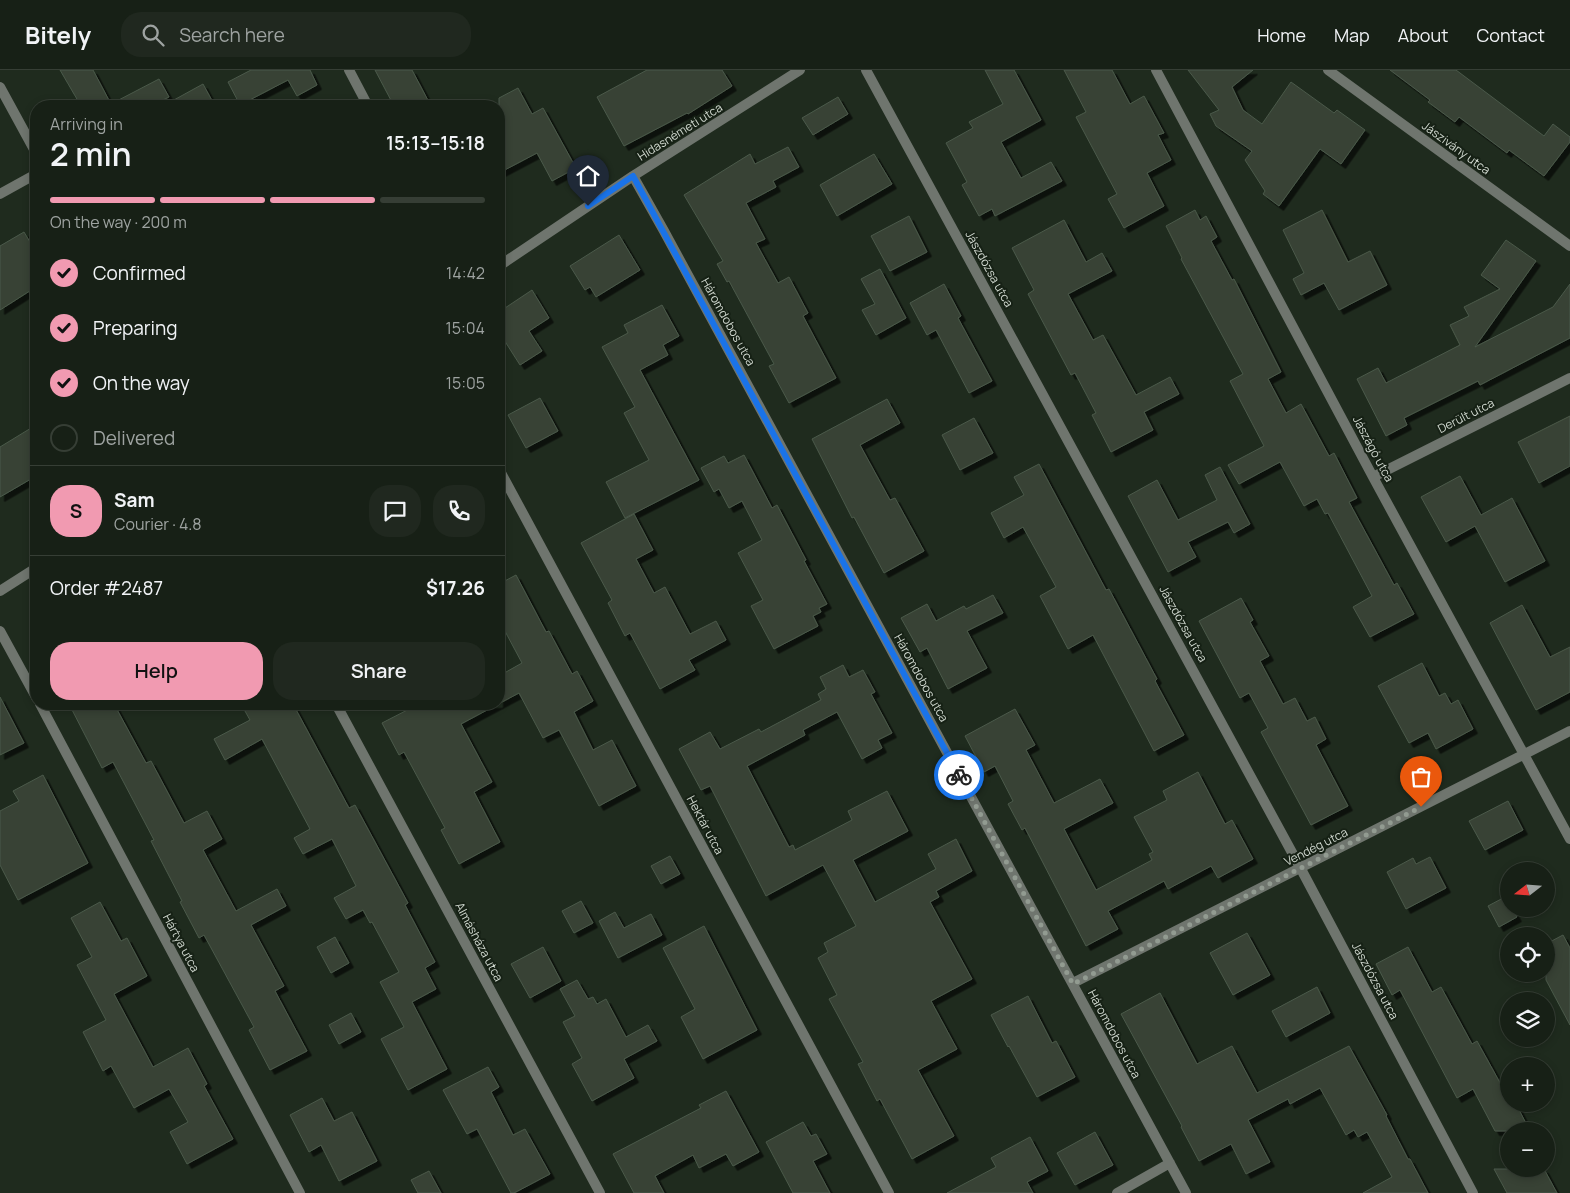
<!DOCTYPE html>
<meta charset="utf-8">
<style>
:root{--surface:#172016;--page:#20281f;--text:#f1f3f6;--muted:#9ea3a1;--line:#363e35;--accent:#f19ab1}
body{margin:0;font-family:Manrope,sans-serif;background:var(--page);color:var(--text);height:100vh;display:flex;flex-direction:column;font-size:19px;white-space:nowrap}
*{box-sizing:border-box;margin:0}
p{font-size:16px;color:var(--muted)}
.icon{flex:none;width:28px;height:28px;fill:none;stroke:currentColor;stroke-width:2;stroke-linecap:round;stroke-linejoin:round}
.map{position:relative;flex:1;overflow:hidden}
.details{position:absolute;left:30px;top:30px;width:475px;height:610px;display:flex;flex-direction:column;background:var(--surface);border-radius:20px;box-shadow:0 2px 8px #0003,0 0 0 1px var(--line)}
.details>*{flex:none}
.needle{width:32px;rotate:253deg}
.tools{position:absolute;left:1500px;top:792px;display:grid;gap:10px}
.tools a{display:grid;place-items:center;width:55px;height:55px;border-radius:50%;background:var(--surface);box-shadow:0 2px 8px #0003,0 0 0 1px var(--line);font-size:25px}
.pin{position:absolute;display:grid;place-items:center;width:42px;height:42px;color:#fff;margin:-51px -21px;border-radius:50% 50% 50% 0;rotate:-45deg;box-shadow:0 0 5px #0007}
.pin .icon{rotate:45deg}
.courier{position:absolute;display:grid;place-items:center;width:50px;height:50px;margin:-25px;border:4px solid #1a73e8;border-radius:50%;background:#fff;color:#222;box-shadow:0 1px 6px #0007}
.headline em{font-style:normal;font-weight:600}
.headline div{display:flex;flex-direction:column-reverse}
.headline{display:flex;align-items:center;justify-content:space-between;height:85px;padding:0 20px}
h1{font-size:32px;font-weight:600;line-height:38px}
.bar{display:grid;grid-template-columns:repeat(4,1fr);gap:8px 5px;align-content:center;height:60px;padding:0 20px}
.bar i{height:6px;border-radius:4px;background:var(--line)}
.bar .selected{background:var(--accent)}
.bar p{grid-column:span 4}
.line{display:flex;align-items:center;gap:12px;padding:0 20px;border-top:1px solid var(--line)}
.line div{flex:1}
.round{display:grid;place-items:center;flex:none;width:52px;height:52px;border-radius:20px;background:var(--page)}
ol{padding:0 20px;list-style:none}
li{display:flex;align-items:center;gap:15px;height:55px}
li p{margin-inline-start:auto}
li .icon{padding:5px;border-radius:50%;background:var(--accent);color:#111;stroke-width:4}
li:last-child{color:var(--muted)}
li i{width:28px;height:28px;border:2px solid var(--line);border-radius:50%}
.action{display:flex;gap:10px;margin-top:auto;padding:10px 20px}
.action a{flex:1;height:58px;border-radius:20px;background:var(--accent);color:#111;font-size:20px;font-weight:600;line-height:58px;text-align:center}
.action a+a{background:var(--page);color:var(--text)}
header{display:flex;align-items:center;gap:30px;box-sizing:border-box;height:70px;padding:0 25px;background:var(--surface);border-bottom:1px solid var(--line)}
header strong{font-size:24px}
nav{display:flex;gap:28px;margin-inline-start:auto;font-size:18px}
.search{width:350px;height:45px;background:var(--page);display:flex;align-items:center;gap:12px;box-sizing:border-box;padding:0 18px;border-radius:20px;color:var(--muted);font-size:19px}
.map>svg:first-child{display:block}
.building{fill:#374335;stroke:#4b594a;filter:url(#shadow)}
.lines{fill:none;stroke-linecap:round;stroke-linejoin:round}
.street{stroke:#6f756e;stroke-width:10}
.done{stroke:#929b91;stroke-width:5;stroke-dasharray:0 9}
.route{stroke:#1a73e8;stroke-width:6}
.labels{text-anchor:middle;stroke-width:4;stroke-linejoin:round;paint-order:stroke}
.street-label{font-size:12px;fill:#d0d8cf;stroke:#162115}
</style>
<header>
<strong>Bitely</strong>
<div class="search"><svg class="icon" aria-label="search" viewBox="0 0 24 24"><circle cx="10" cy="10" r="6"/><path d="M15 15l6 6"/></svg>Search here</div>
<nav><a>Home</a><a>Map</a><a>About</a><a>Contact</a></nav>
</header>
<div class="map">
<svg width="1570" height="1123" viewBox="0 0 1570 1123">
<defs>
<filter id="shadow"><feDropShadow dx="4.5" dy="4.5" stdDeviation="0" flood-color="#0009"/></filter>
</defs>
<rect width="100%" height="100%" fill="#1f2b1e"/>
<!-- building -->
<path class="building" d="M60 0H93L111 34 159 9 169 27 151 36H81Z
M251 0H310L317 15 297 26 288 10 240 35 228 12Z
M375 0H412L431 36H394Z
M647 0H722L732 16 688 44 687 43 624 76 597 27Z
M985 0H1014L1041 50 1001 72 1021 108 1051 92 1062 111 995 146 992 139 979 146 962 115 967 112 946 73 973 58 969 52 1003 34Z
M1064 0H1112L1130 34 1144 26 1164 63 1158 65 1171 90 1147 103 1164 136 1124 158 1108 129 1117 124 1076 47 1086 42Z
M1188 0H1253L1232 17 1243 40 1262 54 1291 12 1334 43 1337 40 1365 60 1341 94 1320 79 1279 136 1263 124 1265 121 1245 90 1252 81 1216 56 1210 44 1219 40Z
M1390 0H1456L1544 66 1553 54 1570 67V72L1544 106 1509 80 1507 83 1459 47 1455 52 1428 32 1430 30Z
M203 14 215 36H163Z
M518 18 532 44 543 38 576 98 552 111 537 83 499 103V28Z
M838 27 848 44 813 65 802 48Z
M788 77 799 97 773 111 776 117 746 133 765 169 756 173 778 213 789 207 808 243 803 246 836 308 789 333 769 296 774 294 729 211 727 212 717 194 723 191 684 125 750 84 755 94Z
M874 84 892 114 837 146 820 115Z
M1195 140 1200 150 1206 146 1217 167 1211 171 1232 210 1234 209 1281 302 1268 309 1286 343 1301 334 1329 386 1334 383 1357 428 1349 432 1394 515 1397 513 1414 544 1370 567 1353 537 1372 526 1328 443 1325 444 1317 429 1304 436 1280 392 1239 414 1228 395 1264 376 1230 311 1243 304 1181 189 1182 188 1166 156Z
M1322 140 1348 192 1370 181 1387 215 1339 240 1324 213 1301 225 1293 209 1304 203 1283 160Z
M909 146 927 182 890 201 871 166Z
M1064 150 1086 192 1102 183 1112 201 1068 224 1093 270 1103 265 1136 325 1170 307 1179 324 1144 342 1153 360 1111 382 1092 345 1096 343 1075 303 1071 305 1028 224 1034 220 1012 178Z
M24 162 36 182V217L0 240V176Z
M619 165 640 200 596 227 590 217 585 220 570 196Z
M1506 170 1536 191 1475 277 1553 237 1570 214V268L1480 315 1478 311 1404 348 1407 355 1386 366 1357 309 1378 298 1386 313 1460 275 1450 255 1469 246 1464 237 1500 219 1481 205Z
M880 199 906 248 876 265 862 240 875 234 861 209Z
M944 214 961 246 958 248 992 311 969 323 936 260 927 265 910 233Z
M532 220 549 248 529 261 542 281 520 295 499 262V242Z
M662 235 679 266 663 275 668 285 640 300 699 410 625 448 606 412 649 390 624 343 635 337 602 277 628 263 624 255Z
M540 328 558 361 526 378 508 345Z
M887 329 900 353 860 375 890 430 895 428 924 481 884 503 854 447 852 448 812 369Z
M1570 346V396L1539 413 1518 372Z
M974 348 993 383 960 400 942 365Z
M36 355V406L0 427V377Z
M744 385 772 438 777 435 806 490 804 491 827 534 819 538 821 542 813 546 818 556 774 579 751 536 763 530 738 483 762 470 742 431 729 438 719 419 714 422 701 398 724 386 728 393Z
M1039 394 1106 520 1109 519 1157 609 1155 611 1184 665 1154 681 1093 565 1068 579 1040 526 1056 517 1023 457 1004 468 991 443 1024 425 1014 407Z
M1220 397 1250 454 1234 463 1228 452 1188 472 1196 487 1168 502 1128 426 1157 410 1178 450 1217 430 1205 405Z
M1460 406 1481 445 1512 428 1545 491 1505 512 1475 456 1446 472 1421 427Z
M634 444 653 480 636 489 654 523 665 517 690 564 716 551 726 570 689 590 695 600 660 619 630 563 625 566 608 533 612 530 581 473Z
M516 505 546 562 549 561 572 604 577 601 593 631 574 642 593 680 612 670 636 716 599 736 559 660 543 668 519 623 461 654 492 712 474 722 500 772 459 794 441 760 445 758 404 682 399 685 382 653 419 634H499V606L522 593 499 550V514Z
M993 525 1003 543 967 561 987 598 948 619 927 578 920 582 901 548 927 534 936 551 964 536 966 539Z
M1241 528 1253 550 1250 552 1269 586 1260 591 1283 634 1295 628 1307 651 1315 647 1326 669 1316 675 1348 736 1311 755 1261 662 1268 658 1249 623 1240 628 1199 551Z
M1522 535 1550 587 1570 577V622L1536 640 1490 553Z
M1422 593 1439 626 1445 623 1451 634 1458 630 1473 659 1436 679 1428 663 1409 673 1378 616Z
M843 595 849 607 863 600 875 622 871 624 892 663 878 670 882 678 862 689 837 642 803 660 805 665 747 696 789 777 793 775 795 780 852 750 848 741 887 721 908 761 853 790 875 832 936 799 928 784 956 769 972 801 936 821 939 827 930 832 972 909 931 931 957 979 918 1000 954 1066 912 1089 880 1029 877 1031 858 994 863 992 829 929 837 925 818 888 828 882 824 873 856 856 823 795 766 826 710 716 701 720 679 679 710 662 720 679 759 659 761 662 821 630 818 624 826 619 820 607Z
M0 627 24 673 0 685Z
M69 634H114L146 693 151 691 184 753 207 741 222 769 203 780 236 841 277 819 286 836 251 855 284 916 275 921 307 981 270 1000 249 960 254 957 204 865 199 868 180 832 182 831 151 771 154 770 113 692 102 698Z
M241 634H293L349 738 355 735 408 833 405 835 435 892 425 898 436 919 412 932 447 999 408 1020 381 969 404 957 380 912 399 902 372 852 370 853 363 840 346 849 334 828 356 816 332 769 303 784 294 768 310 759 262 669 225 690 214 669 250 650Z
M1015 639 1035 675 1026 680 1054 733 1100 709 1113 733 1064 759 1096 820 1152 790 1149 784 1153 782 1134 747 1167 730 1163 721 1198 702 1225 754 1232 750 1253 789 1218 808 1211 796 1168 819 1164 811 1108 841 1118 859 1086 876 1025 758 1022 760 1008 734 1013 731 995 696 984 702 965 666Z
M43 705 88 793 18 830 0 795V741L19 731 13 721Z
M1508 731 1523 760 1485 780 1469 751Z
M670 786 680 804 661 814 651 796Z
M1430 787 1446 818 1406 839 1387 802 1413 788 1416 794Z
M1505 827 1509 833V839H1512L1517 847 1499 857 1488 836Z
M581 831 593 853 574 863 562 841Z
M100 832 121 871 127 868 147 906 114 924 153 997 188 978 207 1014 204 1016 233 1069 187 1094 170 1062 188 1052 169 1019 134 1038 111 996 103 1001 83 962 106 950 77 895 92 887 71 848Z
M615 842 624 858 651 844 662 865 618 888 599 851Z
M704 856 757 960 703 989 681 947 695 939 663 878Z
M1247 863 1270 905 1233 925 1210 883Z
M1563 865 1570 878V955L1546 910V874Z
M335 867 349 893 331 903 317 877Z
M543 877 561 911 530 928 511 894Z
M1408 877 1432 922 1441 917 1472 974 1477 971 1509 1029V1034H1516L1530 1061H1495L1473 1019 1457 1028 1400 920 1392 925 1376 894Z
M577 910 588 929 593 927 597 934 606 929 626 967 648 955 657 971 624 989 634 1008 592 1031 572 994 582 988 563 952 575 946 560 919Z
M1317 917 1330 943 1286 967 1272 941Z
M1160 923 1197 994 1232 976 1257 1023 1349 976 1387 1045 1386 1046 1408 1089H1410L1428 1123H1363L1392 1107 1367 1062 1358 1067 1354 1060 1346 1065 1320 1018 1290 1034 1288 1029 1248 1050 1270 1092 1246 1104 1231 1074 1199 1091 1181 1057 1182 1056 1121 944Z
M1028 926 1052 973 1056 971 1075 1007 1037 1027 1009 976 1008 977 991 945Z
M351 943 361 962 339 974 329 955Z
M488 997 499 1017 491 1022 513 1065 525 1059 550 1104 514 1123H511L477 1059 467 1064 443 1020Z
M726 1021 759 1082 733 1096 726 1084 699 1098 693 1085 655 1106 664 1123H634L613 1084 701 1038 699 1035Z
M322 1028 334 1051 352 1042 377 1091 339 1111 321 1075 309 1082 290 1045Z
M803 1052 811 1066 816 1064 827 1084 813 1091 830 1123H793L766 1072Z
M1095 1062 1113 1095 1075 1115 1057 1083Z
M1030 1067 1048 1101 1027 1112 1033 1123H947L996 1097 991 1088Z
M1494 1099H1544L1557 1123H1507Z
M429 1101 441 1123H418L411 1110Z"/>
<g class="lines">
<!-- street -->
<path class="street" d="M349 0 368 36
M866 0 1301 799 1473 1123
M1156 0 1373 407 1570 769
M1328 0 1570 176
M0 17 36 83
M633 106 664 161 1186 1123
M0 124 36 104
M499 196 633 106 800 0
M499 399 889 1123
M1373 407 1570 308
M0 521 36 498
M0 561 36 627
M40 634 300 1123
M336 634 600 1123
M1073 913 1570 661
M1117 1123 1170 1093"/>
</g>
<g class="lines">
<!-- done -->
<path class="done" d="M959 705 1073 914 1421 737"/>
<!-- route -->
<path class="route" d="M588 136 633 106 959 705"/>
</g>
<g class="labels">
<!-- street labels -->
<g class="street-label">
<text transform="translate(680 62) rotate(-32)" y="4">Hidasnémeti utca</text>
<text transform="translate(1456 78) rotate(36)" y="4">Jászivány utca</text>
<text transform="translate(989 199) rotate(61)" y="4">Jászdózsa utca</text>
<text transform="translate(728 252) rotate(61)" y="4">Háromdobos utca</text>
<text transform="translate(1466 346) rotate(-27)" y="4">Derült utca</text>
<text transform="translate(1373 379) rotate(62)" y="4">Jászágó utca</text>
<text transform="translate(1183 554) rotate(61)" y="4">Jászdózsa utca</text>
<text transform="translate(921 608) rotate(61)" y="4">Háromdobos utca</text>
<text transform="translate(705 755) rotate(62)" y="4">Hektár utca</text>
<text transform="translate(1316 777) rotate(-27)" y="4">Vendég utca</text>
<text transform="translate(479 872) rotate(62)" y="4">Almásháza utca</text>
<text transform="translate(181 873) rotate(62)" y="4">Hártya utca</text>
<text transform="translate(1375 911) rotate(62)" y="4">Jászdózsa utca</text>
<text transform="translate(1114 964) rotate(62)" y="4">Háromdobos utca</text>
</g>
</g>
</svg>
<div class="tools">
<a><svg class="needle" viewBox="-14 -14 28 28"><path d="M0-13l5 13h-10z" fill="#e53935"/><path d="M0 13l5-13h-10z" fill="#9ea3a1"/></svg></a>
<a><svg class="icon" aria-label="locate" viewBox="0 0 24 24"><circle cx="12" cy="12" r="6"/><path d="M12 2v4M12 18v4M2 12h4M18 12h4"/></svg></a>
<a><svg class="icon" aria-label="layers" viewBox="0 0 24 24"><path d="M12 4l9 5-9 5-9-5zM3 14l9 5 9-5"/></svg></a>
<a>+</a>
<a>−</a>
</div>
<div class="pin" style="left:1421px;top:737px;background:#ea580c"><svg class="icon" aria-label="bag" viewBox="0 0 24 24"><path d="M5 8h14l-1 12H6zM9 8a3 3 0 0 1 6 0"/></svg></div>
<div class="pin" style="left:588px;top:136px;background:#1f2937"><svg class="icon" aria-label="home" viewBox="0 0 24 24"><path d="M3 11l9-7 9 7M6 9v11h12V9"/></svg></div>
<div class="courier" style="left:959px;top:705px"><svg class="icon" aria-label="bike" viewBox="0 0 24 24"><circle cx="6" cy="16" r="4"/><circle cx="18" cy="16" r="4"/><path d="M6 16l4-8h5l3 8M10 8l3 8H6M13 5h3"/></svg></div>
<section class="details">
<div class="headline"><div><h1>2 min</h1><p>Arriving in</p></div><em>15:13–15:18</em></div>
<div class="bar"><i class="selected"></i><i class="selected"></i><i class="selected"></i><i></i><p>On the way · 200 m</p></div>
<ol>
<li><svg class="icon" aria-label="check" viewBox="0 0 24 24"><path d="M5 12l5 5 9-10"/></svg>Confirmed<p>14:42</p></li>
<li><svg class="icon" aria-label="check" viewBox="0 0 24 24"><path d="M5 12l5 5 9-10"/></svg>Preparing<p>15:04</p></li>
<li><svg class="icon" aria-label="check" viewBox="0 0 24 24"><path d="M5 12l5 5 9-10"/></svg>On the way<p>15:05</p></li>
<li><i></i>Delivered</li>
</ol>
<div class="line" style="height:90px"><b class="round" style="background:var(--accent);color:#111">S</b><div><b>Sam</b><p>Courier · 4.8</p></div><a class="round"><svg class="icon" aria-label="chat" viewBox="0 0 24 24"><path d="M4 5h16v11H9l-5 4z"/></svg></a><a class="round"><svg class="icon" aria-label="phone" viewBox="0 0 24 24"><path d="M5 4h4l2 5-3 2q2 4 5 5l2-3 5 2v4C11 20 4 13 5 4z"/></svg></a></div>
<div class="line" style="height:65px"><div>Order #2487</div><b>$17.26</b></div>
<div class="action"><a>Help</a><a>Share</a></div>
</section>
</div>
